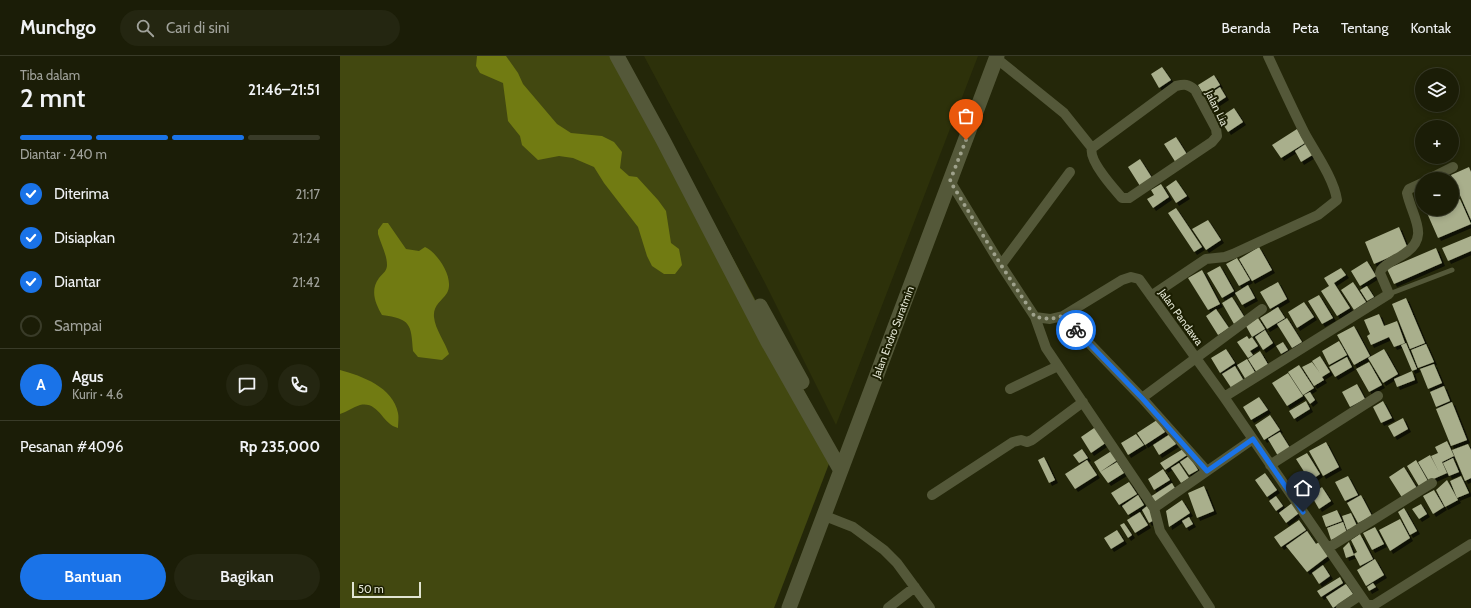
<!DOCTYPE html>
<html lang="id">
<meta charset="utf-8">
<style>
:root{--surface:#1b1d07;--page:#242611;--text:#f1f3f6;--muted:#a0a29b;--line:#393b28;--accent:#1a73e8}
body{margin:0;font-family:Cabin,sans-serif;background:var(--page);color:var(--text);height:100vh;display:flex;flex-direction:column;font-size:15px;white-space:nowrap}
*{box-sizing:border-box;margin:0}
p{font-size:13px;color:var(--muted)}
.icon{flex:none;width:22px;height:22px;fill:none;stroke:currentColor;stroke-width:2;stroke-linecap:round;stroke-linejoin:round}
.map{position:relative;flex:1;overflow:hidden}
.drawer{display:flex;flex-direction:column;background:var(--surface);width:340px}
.drawer>*{flex:none}
.buttons{position:absolute;left:1075px;top:12px;display:grid;gap:8px}
.buttons a{display:grid;place-items:center;width:44px;height:44px;border-radius:50%;background:var(--surface);box-shadow:0 2px 6px #0003,0 0 0 1px var(--line);font-size:20px}
.scale{position:absolute;left:12px;bottom:10px;width:69px;box-sizing:border-box;padding-left:4px;border:2px solid #e1e4d2;border-top:0;font-size:11px;line-height:14px;white-space:nowrap;color:#e1e4d2;-webkit-text-stroke:3px #1b1e01;paint-order:stroke}
.pin{position:absolute;display:grid;place-items:center;width:34px;height:34px;color:#fff;margin:-41px -17px;border-radius:50% 50% 50% 0;rotate:-45deg;box-shadow:0 0 4px #0007}
.pin .icon{rotate:45deg}
.courier{position:absolute;display:grid;place-items:center;width:40px;height:40px;margin:-20px;border:3px solid #1a73e8;border-radius:50%;background:#fff;color:#222;box-shadow:0 1px 5px #0007}
.overview em{font-style:normal;font-weight:600}
.overview div{display:flex;flex-direction:column-reverse}
.overview{display:flex;align-items:center;justify-content:space-between;height:68px;padding:0 20px}
h1{font-size:26px;font-weight:600;line-height:30px}
.bar{display:grid;grid-template-columns:repeat(4,1fr);gap:6px 4px;align-content:center;height:48px;padding:0 20px}
.bar i{height:5px;border-radius:3px;background:var(--line)}
.bar .selected{background:var(--accent)}
.bar p{grid-column:span 4}
.line{display:flex;align-items:center;gap:10px;padding:0 20px;border-top:1px solid var(--line)}
.line div{flex:1}
.round{display:grid;place-items:center;flex:none;width:42px;height:42px;border-radius:21px;background:var(--page)}
ol{padding:0 20px;list-style:none}
li{display:flex;align-items:center;gap:12px;height:44px}
li p{margin-inline-start:auto}
li .icon{padding:4px;border-radius:50%;background:var(--accent);color:#fff;stroke-width:4}
li:last-child{color:var(--muted)}
li i{width:22px;height:22px;border:2px solid var(--line);border-radius:50%}
.primary-button{display:flex;gap:8px;margin-top:auto;padding:8px 20px}
.primary-button a{flex:1;height:46px;border-radius:24px;background:var(--accent);color:#fff;font-size:16px;font-weight:600;line-height:46px;text-align:center}
.primary-button a+a{background:var(--page);color:var(--text)}
header{display:flex;align-items:center;gap:24px;box-sizing:border-box;height:56px;padding:0 20px;background:var(--surface);border-bottom:1px solid var(--line)}
header strong{font-size:19px}
nav{display:flex;gap:22px;margin-inline-start:auto;font-size:14px}
.search{width:280px;height:36px;background:var(--page);display:flex;align-items:center;gap:10px;box-sizing:border-box;padding:0 14px;border-radius:22px;color:var(--muted);font-size:15px}
main{display:flex;flex:1;min-height:0}
.map>svg:first-child{display:block}
.built{fill:#2d310a}
.green{fill:#424810}
.water{fill:#717b12}
.building{fill:#a9af8c;filter:url(#shadow)}
.lines{fill:none;stroke-linecap:round;stroke-linejoin:round}
.lane{stroke:#545839;stroke-width:5}
.street{stroke:#545839;stroke-width:10}
.secondary{stroke:#545839;stroke-width:15}
.done{stroke:#9fa28c;stroke-width:4;stroke-dasharray:0 7.2}
.route{stroke:#1a73e8;stroke-width:5}
.labels{text-anchor:middle;stroke-width:4;stroke-linejoin:round;paint-order:stroke}
.street-label{font-size:11px;fill:#e1e4d2;stroke:#1b1e01}
</style>
<header>
<strong>Munchgo</strong>
<div class="search"><svg class="icon" aria-label="search" viewBox="0 0 24 24"><circle cx="10" cy="10" r="6"/><path d="M15 15l6 6"/></svg>Cari di sini</div>
<nav><a>Beranda</a><a>Peta</a><a>Tentang</a><a>Kontak</a></nav>
</header>
<main>
<section class="drawer">
<div class="overview"><div><h1>2 mnt</h1><p>Tiba dalam</p></div><em>21:46–21:51</em></div>
<div class="bar"><i class="selected"></i><i class="selected"></i><i class="selected"></i><i></i><p>Diantar · 240 m</p></div>
<ol>
<li><svg class="icon" aria-label="check" viewBox="0 0 24 24"><path d="M5 12l5 5 9-10"/></svg>Diterima<p>21:17</p></li>
<li><svg class="icon" aria-label="check" viewBox="0 0 24 24"><path d="M5 12l5 5 9-10"/></svg>Disiapkan<p>21:24</p></li>
<li><svg class="icon" aria-label="check" viewBox="0 0 24 24"><path d="M5 12l5 5 9-10"/></svg>Diantar<p>21:42</p></li>
<li><i></i>Sampai</li>
</ol>
<div class="line" style="height:72px"><b class="round" style="background:var(--accent);color:#fff">A</b><div><b>Agus</b><p>Kurir · 4.6</p></div><a class="round"><svg class="icon" aria-label="chat" viewBox="0 0 24 24"><path d="M4 5h16v11H9l-5 4z"/></svg></a><a class="round"><svg class="icon" aria-label="phone" viewBox="0 0 24 24"><path d="M5 4h4l2 5-3 2q2 4 5 5l2-3 5 2v4C11 20 4 13 5 4z"/></svg></a></div>
<div class="line" style="height:52px"><div>Pesanan #4096</div><b>Rp 235,000</b></div>
<div class="primary-button"><a>Bantuan</a><a>Bagikan</a></div>
</section>
<div class="map">
<svg width="1131" height="552" viewBox="0 0 1131 552">
<defs>
<filter id="shadow"><feDropShadow dx="3" dy="3" stdDeviation="0" flood-color="#0009"/></filter>
</defs>
<rect width="100%" height="100%" fill="#242709"/>
<!-- built -->
<path class="built" d="M304 0H638L496 369 424 225Z"/>
<!-- green -->
<path class="green" d="M0 0H284L495 392 434 552H0Z"/>
<!-- water -->
<path class="water" d="M137 0H166L178 17 183 28 217 68 231 77 262 80 274 86 282 96 280 112 289 120 297 121 318 144 326 155 331 187 339 193 342 209 335 218H324L312 210 307 200 298 171 264 127 254 111 233 102 219 100 198 104 182 89 180 80 168 65 163 27 140 17 136 10Z
M43 167H48L66 193 79 195 85 191C98 197 115 223 107 237 101 246 93 249 94 261 95 273 105 286 109 298L102 304 78 301 73 295C71 268 71 263 42 259 35 247 30 234 39 222 43 217 47 215 47 209 47 199 41 188 38 178V174Z
M0 314C22 320 53 331 58 357 59 361 58 368 58 372 42 368 39 345 20 349 13 351 7 356 0 358Z"/>
<!-- building -->
<path class="building" d="M822 11 831 24 819 32 811 18Z
M874 19 880 29 864 39 858 29Z
M880 31 886 41 871 51 865 41Z
M894 52 903 66 888 76 879 62Z
M957 73 965 87 941 102 932 89Z
M836 81 848 100 836 107 824 88Z
M967 87 974 98 961 106 955 95Z
M800 103 812 122 800 130 788 111Z
M1129 111 1131 116V164L1111 119Z
M836 124 847 140 836 147 826 131Z
M821 128 829 141 813 152 807 143 814 139 811 134Z
M1120 143 1131 168 1098 182 1087 157 1097 153H1112V146Z
M836 152 862 191 854 196 828 157Z
M868 164 881 184 866 194 852 173Z
M1059 171 1068 193 1034 208 1025 186Z
M1131 180V195L1108 205 1102 192Z
M919 191 932 214 912 225 899 203Z
M1096 192 1102 207 1054 228 1047 213Z
M897 202 910 224 899 230 886 208Z
M1027 205 1036 220 1020 230 1011 215Z
M880 210 894 235 882 242 867 217Z
M1001 212 1006 219 994 227 1010 252 997 260 981 235 989 230 984 222Z
M862 214 880 248 868 254 848 222Z
M938 226 947 243 930 253 920 236Z
M1013 226 1026 246 1014 254 1001 234Z
M908 229 915 242 902 249 895 237Z
M1027 230 1034 241 1027 245 1020 234Z
M979 239 993 262 982 268 968 245Z
M892 241 905 262 894 268 882 247Z
M1066 242 1085 287 1070 293 1052 248Z
M964 246 974 261 957 272 948 256Z
M938 251 945 262 927 273 920 262Z
M876 253 889 272 878 279 866 260Z
M1039 258 1044 270 1057 265 1065 287 1054 291 1049 281 1031 289 1027 280 1030 278 1024 264Z
M918 262 925 273 912 281 906 270Z
M947 262 962 286 952 292 937 268Z
M1014 270 1030 300 1014 309 997 279Z
M925 274 933 287 923 294 915 281Z
M907 280 909 283 912 281 918 290 910 295 913 299 908 302 897 286Z
M999 285 1007 299 989 309 982 295Z
M943 286 948 294 941 298 936 290Z
M1066 287 1077 313 1072 315 1061 289Z
M1086 288 1094 306 1078 312 1071 294Z
M886 293 895 307 880 317 871 302Z
M1044 293 1058 318 1043 327 1028 302Z
M920 295 929 310 917 317 908 303Z
M980 300 990 316 982 321 984 324 974 330 962 311 972 306 980 317 972 305Z
M1007 301 1012 311 995 321 989 311Z
M907 303 916 318 906 324 897 309Z
M1029 306 1042 329 1029 336 1016 313Z
M1094 308 1102 327 1088 333 1080 313Z
M959 309 974 332 963 339 948 316Z
M895 310 904 325 892 333 882 318Z
M1072 315 1075 324 1057 331 1054 323Z
M948 317 963 340 947 350 932 327Z
M1017 328 1025 343 1010 351 1002 336Z
M1104 330 1110 345 1096 351 1090 336Z
M970 336 975 344 970 348 964 339Z
M919 341 928 354 911 364 903 351Z
M966 345 970 353 954 363 949 355Z
M1043 345 1052 362 1041 367 1033 351Z
M1112 346 1127 384 1111 390 1096 353Z
M930 359 940 374 924 384 915 369Z
M1063 362 1068 373 1054 381 1048 370Z
M817 364 825 376 805 389 797 377Z
M757 370 767 386 751 397 741 381Z
M940 376 950 392 938 400 928 383Z
M796 378 804 389 788 399 781 387Z
M830 378 836 388 819 399 813 389Z
M1107 385 1114 400 1102 406 1107 417 1089 425 1078 406 1090 399 1099 416 1091 400 1098 397 1095 391Z
M986 386 999 411 983 420 969 395Z
M1128 388 1131 394V422L1125 425 1112 394Z
M742 393 748 402 739 407 733 399Z
M843 393 847 399 825 414 820 407Z
M773 394 779 403 760 416 754 406Z
M967 397 980 418 970 425 956 403Z
M849 400 858 414 849 419 840 406Z
M704 401 715 424 709 427 698 404Z
M1113 402 1119 416 1109 420 1103 407Z
M747 404 757 419 735 433 725 418Z
M1076 404 1089 427 1080 432 1067 410Z
M777 406 784 417 768 427 760 416Z
M839 407 849 422 841 427 831 412Z
M1064 411 1078 434 1063 443 1049 421Z
M823 413 830 424 814 434 808 423Z
M925 417 937 434 927 441 915 424Z
M1008 420 1018 439 1005 445 995 426Z
M1121 420 1129 437 1117 442 1110 425Z
M1107 424 1118 444 1105 451 1096 434Z
M789 426 797 438 779 449 771 437Z
M832 427 836 434 814 448 810 441Z
M864 430 874 455 857 462 848 437Z
M982 431 991 445 979 453 971 439Z
M1094 434 1104 451 1093 458 1083 440Z
M798 439 804 449 788 459 782 450Z
M1021 439 1032 460 1018 467 1007 447Z
M936 440 943 450 936 455 929 445Z
M842 444 850 457 829 471 826 455Z
M952 447 959 457 946 467 939 457Z
M1081 448 1087 458 1079 463 1072 453Z
M807 450 816 463 809 467 802 454Z
M1064 452 1077 475 1070 479 1058 456Z
M997 454 1002 465 986 471 982 460Z
M800 456 808 469 795 477 787 464Z
M1011 457 1017 470 1007 474 1002 460Z
M849 461 853 468 846 472 842 465Z
M1060 463 1070 482 1050 495 1039 474Z
M959 464 966 474 941 491 934 481Z
M1003 466 1007 477 991 484 987 472Z
M784 467 792 479 788 482 780 469Z
M1035 471 1044 488 1032 494 1023 477Z
M777 474 784 485 771 493 764 482Z
M967 475 976 488 979 486 988 500 967 516 946 490Z
M1020 478 1033 503 1020 510 1014 498 1017 496 1011 484Z
M1009 486 1014 499 1006 502 1003 492Z
M1035 503 1044 519 1026 530 1017 514Z
M983 509 990 520 979 528 972 517Z
M1000 521 1003 527 981 541 977 535Z
M1033 527 1036 531 1029 535 1027 531Z
M1006 528 1013 538 993 552 986 541Z"/>
<g class="lines">
<!-- lane -->
<path class="lane" d="M1049 238 1112 214"/>
<!-- street -->
<path class="street" d="M656 2 724 57 752 92C748 104 774 133 782 142H789L872 86 877 80 876 73 855 34C848 28 845 28 836 30L752 92
M1089 123 1113 111
M610 125 661 209 695 261 710 263 723 260 782 224 791 221 799 223 884 341 1027 549H1034L1131 488
M661 209 730 116
M811 240 866 203 885 201 893 198 978 159 997 144C994 123 975 96 965 78 952 52 940 26 928 0
M723 260 802 342 867 415
M695 261 706 292 814 452 820 475 870 552
M670 333 718 310
M884 341 1049 238 1040 217 1041 214C1046 207 1057 203 1064 198 1091 181 1072 161 1067 137L1069 133 1082 127
M802 342 922 253
M930 409 1038 340
M592 439 673 386 681 384 687 386 692 384 743 346
M814 452 913 383
M485 460 513 471 544 494 557 507 590 552
M988 492 1092 427
M548 552 575 531
M1001 552 1019 540"/>
<!-- secondary -->
<path class="secondary" d="M277 0 323 84 428 286 500 413
M420 250 462 326
M449 552 657 0"/>
</g>
<g class="lines">
<!-- done -->
<path class="done" d="M626 84 610 125 661 209 695 261 710 263 723 260 736 274"/>
<!-- route -->
<path class="route" d="M736 274 802 342 867 415 913 383 963 456"/>
</g>
<g class="labels">
<!-- street labels -->
<g class="street-label">
<text transform="translate(877 52) rotate(64)" y="4">Jalan Lia</text>
<text transform="translate(841 261) rotate(54)" y="4">Jalan Pandawa</text>
<text transform="translate(553 276) rotate(-69)" y="4">Jalan Endro Suratmin</text>
</g>
</g>
</svg>
<div class="buttons">
<a><svg class="icon" aria-label="layers" viewBox="0 0 24 24"><path d="M12 4l9 5-9 5-9-5zM3 14l9 5 9-5"/></svg></a>
<a>+</a>
<a>−</a>
</div>
<div class="scale">50 m</div>
<div class="pin" style="left:626px;top:84px;background:#ea580c"><svg class="icon" aria-label="bag" viewBox="0 0 24 24"><path d="M5 8h14l-1 12H6zM9 8a3 3 0 0 1 6 0"/></svg></div>
<div class="pin" style="left:963px;top:456px;background:#1f2937"><svg class="icon" aria-label="home" viewBox="0 0 24 24"><path d="M3 11l9-7 9 7M6 9v11h12V9"/></svg></div>
<div class="courier" style="left:736px;top:274px"><svg class="icon" aria-label="bike" viewBox="0 0 24 24"><circle cx="6" cy="16" r="4"/><circle cx="18" cy="16" r="4"/><path d="M6 16l4-8h5l3 8M10 8l3 8H6M13 5h3"/></svg></div>
</div>
</main>
